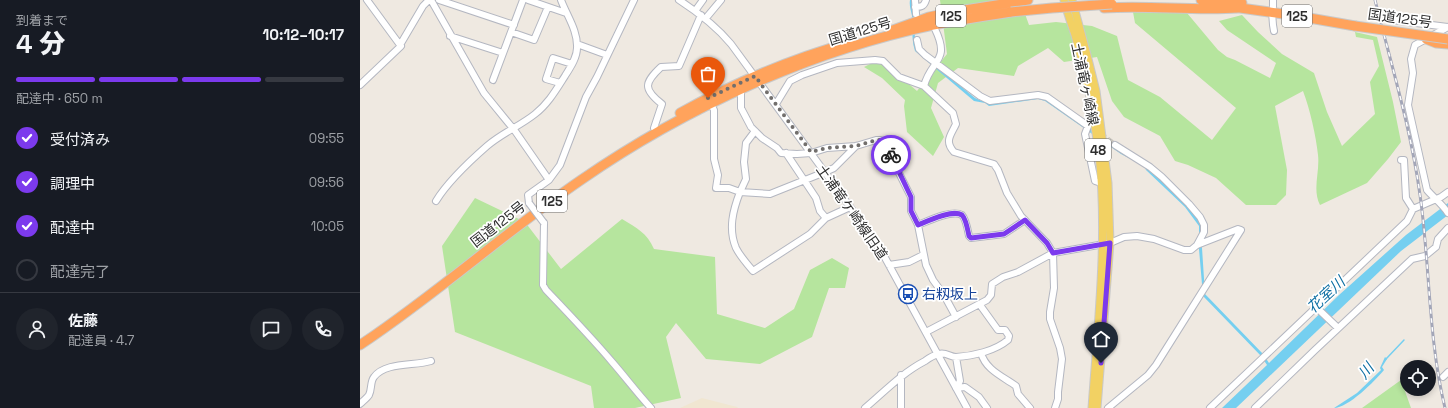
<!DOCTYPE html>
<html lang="ja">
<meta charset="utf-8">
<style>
:root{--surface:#171b24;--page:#20242c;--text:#f1f3f6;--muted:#9ea1a6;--line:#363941;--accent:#7c3aed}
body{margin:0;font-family:"Space Grotesk","Noto Sans JP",sans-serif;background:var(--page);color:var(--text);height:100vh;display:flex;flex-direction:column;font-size:15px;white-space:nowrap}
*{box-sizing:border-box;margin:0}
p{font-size:13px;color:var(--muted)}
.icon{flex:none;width:22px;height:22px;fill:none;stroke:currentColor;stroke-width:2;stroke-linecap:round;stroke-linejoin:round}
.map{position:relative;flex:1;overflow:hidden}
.panel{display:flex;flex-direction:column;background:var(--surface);width:360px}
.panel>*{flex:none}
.fabs{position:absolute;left:1040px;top:360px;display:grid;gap:8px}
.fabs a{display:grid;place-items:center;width:36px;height:36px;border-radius:50%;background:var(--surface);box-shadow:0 2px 6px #0003;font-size:20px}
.pin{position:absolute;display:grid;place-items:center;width:34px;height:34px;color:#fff;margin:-41px -17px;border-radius:50% 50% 50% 0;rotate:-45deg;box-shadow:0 0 4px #0007}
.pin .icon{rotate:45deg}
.courier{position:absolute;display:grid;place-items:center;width:40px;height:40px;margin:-20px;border:3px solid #7c3aed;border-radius:50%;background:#fff;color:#222;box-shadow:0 1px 5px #0007}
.headline em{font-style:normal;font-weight:800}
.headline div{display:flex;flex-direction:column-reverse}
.headline{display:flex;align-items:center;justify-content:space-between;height:68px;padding:0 16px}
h1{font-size:26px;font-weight:800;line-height:30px}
.bar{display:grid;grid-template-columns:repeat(4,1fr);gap:6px 4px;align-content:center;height:48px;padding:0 16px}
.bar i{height:5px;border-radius:3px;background:var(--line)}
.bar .selected{background:var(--accent)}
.bar p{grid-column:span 4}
.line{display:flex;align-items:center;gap:10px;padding:0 16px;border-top:1px solid var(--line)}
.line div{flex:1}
.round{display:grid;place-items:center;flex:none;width:42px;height:42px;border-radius:21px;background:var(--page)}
ol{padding:0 16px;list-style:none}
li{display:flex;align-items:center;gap:12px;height:44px}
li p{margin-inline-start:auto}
li .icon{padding:4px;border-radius:50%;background:var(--accent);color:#fff;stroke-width:4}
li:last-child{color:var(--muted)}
li i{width:22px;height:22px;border:2px solid var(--line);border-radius:50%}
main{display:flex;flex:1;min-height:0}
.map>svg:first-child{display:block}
.education{fill:#f0e6d1}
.green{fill:#b6e59e}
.water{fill:#75cff0}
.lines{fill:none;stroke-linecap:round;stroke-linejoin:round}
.stream{stroke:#75cff0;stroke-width:1.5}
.minor-tunnel{stroke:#c8c4bd;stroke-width:6;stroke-dasharray:6 3;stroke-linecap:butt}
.minor-casing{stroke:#b4b7c1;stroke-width:8}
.major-casing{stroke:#c9c9c9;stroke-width:9}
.highway-casing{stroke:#c9c9c9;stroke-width:11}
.minor{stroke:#fff;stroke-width:6}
.major{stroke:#f2d163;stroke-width:7}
.highway{stroke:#ffa35c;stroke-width:9}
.rail-casing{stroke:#a3a6b8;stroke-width:3}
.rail{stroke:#fff;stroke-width:1.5;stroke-dasharray:4.5;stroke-linecap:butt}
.minor-bridge-casing{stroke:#b4b7c1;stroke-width:8;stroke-linecap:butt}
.highway-bridge-casing{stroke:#c9c9c9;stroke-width:11;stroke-linecap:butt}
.minor-bridge{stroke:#fff;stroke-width:6}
.highway-bridge{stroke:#ffa35c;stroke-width:9}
.done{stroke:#726f6d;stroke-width:4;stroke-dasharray:0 7.2}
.route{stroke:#7c3aed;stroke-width:5}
.labels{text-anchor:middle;stroke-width:3.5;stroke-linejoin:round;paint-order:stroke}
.shield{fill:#fff;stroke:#6d6d6d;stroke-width:1}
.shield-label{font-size:13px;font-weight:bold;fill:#2e2e2e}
.street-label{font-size:14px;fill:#2e2e2e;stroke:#fff}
.transit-label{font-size:14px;fill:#164399;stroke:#fff;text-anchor:start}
.water-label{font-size:15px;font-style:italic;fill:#0d6fa3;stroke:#fff}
</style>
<main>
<section class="panel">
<div class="headline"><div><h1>4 分</h1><p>到着まで</p></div><em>10:12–10:17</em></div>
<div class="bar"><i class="selected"></i><i class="selected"></i><i class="selected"></i><i></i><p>配達中 · 650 m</p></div>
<ol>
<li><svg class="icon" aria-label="check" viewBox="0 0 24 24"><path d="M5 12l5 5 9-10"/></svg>受付済み<p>09:55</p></li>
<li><svg class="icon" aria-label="check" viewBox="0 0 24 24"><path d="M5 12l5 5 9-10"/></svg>調理中<p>09:56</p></li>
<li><svg class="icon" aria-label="check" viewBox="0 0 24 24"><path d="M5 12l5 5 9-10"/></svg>配達中<p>10:05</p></li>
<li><i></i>配達完了</li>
</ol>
<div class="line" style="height:72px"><a class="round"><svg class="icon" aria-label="person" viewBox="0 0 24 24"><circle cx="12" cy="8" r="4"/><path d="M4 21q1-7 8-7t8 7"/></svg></a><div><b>佐藤</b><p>配達員 · 4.7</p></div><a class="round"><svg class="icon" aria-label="chat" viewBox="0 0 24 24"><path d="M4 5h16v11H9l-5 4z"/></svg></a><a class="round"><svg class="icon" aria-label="phone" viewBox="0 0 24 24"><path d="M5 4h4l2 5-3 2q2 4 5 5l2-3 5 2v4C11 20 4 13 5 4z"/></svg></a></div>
</section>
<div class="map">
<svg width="1088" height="408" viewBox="0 0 1088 408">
<rect width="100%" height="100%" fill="#efe9e1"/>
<!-- education -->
<path class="education" d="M342 398 377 407 378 408H320Z"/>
<!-- green -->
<path class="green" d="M580 0H660L669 25 696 22 732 26 757 36 768 80 800 97 852 140 876 108 775 23 773 12 827 13 858 50 867 57 875 60 910 78 916 63 867 30 859 21 882 15 898 32 922 54 954 73 967 112 982 146 1015 114 1010 82 1019 66 1013 40 996 37 995 32 1017 37 1033 102 1041 142 1028 159 1007 183 960 205C952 190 960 172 958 155 956 136 950 109 943 91L915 106 927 170 926 195 916 205H886L856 178 828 165 815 161 800 136 764 117 752 101 737 57 704 62 688 48 658 66 654 76 598 68 578 83 571 108 584 137 573 156 547 132 544 106 545 100 522 78 504 67 520 59 557 91 587 54Z
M115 198 165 222 201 269 262 219C277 228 287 233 294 249L355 257 357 314 405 328 434 309 450 270 472 258 489 268 485 288H469L452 337 400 364 346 359 316 323 306 337 321 398 275 408H234L231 386 95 332 82 246Z
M1041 380 1051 408H1002Z"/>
<!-- water -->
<path class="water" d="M550 0H553C552 6 555 10 555 16 556 28 553 39 557 50L615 98 622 101 678 96 687 99 800 178 827 205 838 218 842 225V248L845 294 903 354 909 363 979 295 1046 235 1088 203V215L1041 251 876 408H862L907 365 901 356 843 296 839 249V226L825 207 786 170 784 166 761 154 685 101 678 99 629 106 625 103 614 101 555 51C551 39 553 28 552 16 551 10 549 6 550 0Z
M1025 357 1027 359 1022 367 1024 370C1015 381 988 408 974 408L997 393 1021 370 1020 368Z"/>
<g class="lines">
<!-- stream -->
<path class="stream" d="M1026 359 1044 340"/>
<!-- minor-tunnel -->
<path class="minor-tunnel" d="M740 134 755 145"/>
<defs>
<path id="minor" d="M7 0 40 45
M71 0 124 93 155 131 189 180
M79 0 154 25
M168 0 206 13
M319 0C339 13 356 26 371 44L491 208 523 254 607 408
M555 0 556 14
M555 7C562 7 564 6 566 0
M913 7V0
M335 11 343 0
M912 12 913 25 914 31
M346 18 361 0
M1032 20 1088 27
M1088 27 1055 45 1051 59 1053 73 1048 105 1067 190C1074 198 1082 204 1088 213
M575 29C591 62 571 59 564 86L593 113 596 124C591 135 584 141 594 152L634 164 638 170 647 193 661 216 687 243 693 253 694 288 690 312V319L700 348 702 359 698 392V399L695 408
M151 32 174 40 188 7
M90 36 143 53
M557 40 559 49 565 55 620 96 630 101 678 95 687 97 728 126 725 134 735 181 741 183
M217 44 247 55
M133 80 163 0
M200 83 186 79 193 58 212 64
M0 85 41 46 40 45 63 6 69 0
M381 90V108L391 127 402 138 417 148 421 153 437 154 451 153 467 148 496 146 516 140H520L523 141 551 197V211L558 225 566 265 573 280 584 295 596 317
M351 104 354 110V159L358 175 356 188H369L380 192 386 179 384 162 386 143 395 131
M416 104 430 81 442 75 477 63 515 60 523 61 539 77 564 86
M294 128 302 104C283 89 284 83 301 67L319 66 341 15
M755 145 790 167 802 177 829 204 840 217 844 225V232L837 245
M426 153 456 198 460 211 466 218
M76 201C87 183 111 160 127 146 142 133 160 126 175 114 188 104 196 90 205 76 210 68 217 58 217 48 218 31 207 16 201 0
M169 203 168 195 189 180 200 165 226 97 237 77 274 0
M490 207 466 218 450 234 393 271C387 264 380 256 376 248 368 229 373 210 380 192L410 194 465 172 474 168 496 146
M1053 209 1081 197 1088 192
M184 223 183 285 186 290C209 314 232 338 253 363 266 378 278 394 291 408
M558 225C568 221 592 209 602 215 606 219 608 231 609 236L611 238 644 234 665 220
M529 265 549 262 563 255
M956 307 978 328
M566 332 627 300 631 295 632 284 643 277 658 272 693 253 750 243 764 237 777 236 794 239 824 250H831L837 245 878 229 881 230 796 365 788 375 748 408
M621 353C626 370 642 376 656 386L658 394 670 408
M596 357 600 381 596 388 605 387 619 397 627 408
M541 375V408
M1083 377 1088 372
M0 404C3 401 7 398 9 395 12 389 10 382 14 377 25 362 54 366 71 361
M505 408C525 391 542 373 565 361 569 358 574 355 579 354 586 352 590 357 596 357 613 356 635 351 648 340L649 336 645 330H638L620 305
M850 408 1047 221 1053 209 1046 198 1044 160H1041
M895 408 955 350 1052 259 1065 256 1076 247 1078 239 1088 228"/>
<path id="major" d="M704 0C707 12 711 23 715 35 726 73 734 114 739 154 748 238 738 324 732 408
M712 0 727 55 736 91 748 183 750 243 737 408"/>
<path id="highway" d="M841 0 882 3
M873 7 938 16 995 26
M744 8C789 5 833 11 878 8
M533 30 569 17 592 12 668 0
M1066 39 1076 43 1088 44
M320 113C374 83 431 59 491 42
M0 345C77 294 145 232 221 180 325 108 450 51 573 25 599 20 625 16 651 12"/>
</defs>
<!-- minor casing -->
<use href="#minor" class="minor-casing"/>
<!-- major casing -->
<use href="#major" class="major-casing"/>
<!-- highway casing -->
<use href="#highway" class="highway-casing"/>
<!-- minor -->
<use href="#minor" class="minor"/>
<!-- major -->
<use href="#major" class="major"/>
<!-- highway -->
<use href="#highway" class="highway"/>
<defs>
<path id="rail" d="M1015 0C1031 64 1051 129 1060 195 1070 265 1068 338 1085 408"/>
</defs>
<!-- rail casing -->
<use href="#rail" class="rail-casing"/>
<!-- rail -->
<use href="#rail" class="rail"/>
<defs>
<path id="minor-bridge" d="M169 203 184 223"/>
<path id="highway-bridge" d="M651 12 692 8 752 4
M995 26 1088 39"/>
</defs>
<!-- minor-bridge casing -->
<use href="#minor-bridge" class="minor-bridge-casing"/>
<!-- highway-bridge casing -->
<use href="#highway-bridge" class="highway-bridge-casing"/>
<!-- minor-bridge -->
<use href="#minor-bridge" class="minor-bridge"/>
<!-- highway-bridge -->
<use href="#highway-bridge" class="highway-bridge"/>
</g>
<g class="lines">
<!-- done -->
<path class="done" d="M348 98 395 76 451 152 467 148 496 146 516 140H520L526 145 531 155"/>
<!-- route -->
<path class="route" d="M531 155 551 197V211L558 225C568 221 592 209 602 215 606 219 608 231 609 236L611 238 644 234 665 220 687 243 693 253 750 243 741 363"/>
</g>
<!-- icons -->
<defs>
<symbol id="bus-ring" viewBox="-11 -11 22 22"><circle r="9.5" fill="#fff" stroke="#1a4fb4" stroke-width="1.5"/><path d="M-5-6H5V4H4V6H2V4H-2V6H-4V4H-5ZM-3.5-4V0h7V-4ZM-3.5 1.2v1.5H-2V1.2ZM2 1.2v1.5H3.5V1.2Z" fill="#1a4fb4"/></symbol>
</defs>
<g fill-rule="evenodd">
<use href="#bus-ring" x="537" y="283" width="22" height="22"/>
</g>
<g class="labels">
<!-- shield labels -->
<g class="shield">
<rect x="576" y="5" width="30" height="22" rx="3"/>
<rect x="922" y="5" width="30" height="22" rx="3"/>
<rect x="725" y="139" width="26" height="22" rx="3"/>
<rect x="177" y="190" width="30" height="22" rx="3"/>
</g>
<g class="shield-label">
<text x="591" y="21">125</text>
<text x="937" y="21">125</text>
<text x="738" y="155">48</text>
<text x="192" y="206">125</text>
</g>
<!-- street labels -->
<g class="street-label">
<text transform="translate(1040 18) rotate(8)" y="5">国道125号</text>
<text transform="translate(500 31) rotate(-17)" y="5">国道125号</text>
<text transform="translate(725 84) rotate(78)" y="5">土浦竜ヶ崎線</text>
<text transform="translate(492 212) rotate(55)" y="5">土浦竜ケ崎線旧道</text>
<text transform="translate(138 224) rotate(-38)" y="5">国道125号</text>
</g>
<!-- transit labels -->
<g class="transit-label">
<text x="562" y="299">右籾坂上</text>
</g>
<!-- water labels -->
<g class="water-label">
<text transform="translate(966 295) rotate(-43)" y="5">花室川</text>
<text transform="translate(1006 371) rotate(-50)" y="5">川</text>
</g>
</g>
</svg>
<div class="fabs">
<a><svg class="icon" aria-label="locate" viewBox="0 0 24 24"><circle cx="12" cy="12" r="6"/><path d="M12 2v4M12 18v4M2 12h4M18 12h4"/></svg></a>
</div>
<div class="pin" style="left:348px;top:98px;background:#ea580c"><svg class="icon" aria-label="bag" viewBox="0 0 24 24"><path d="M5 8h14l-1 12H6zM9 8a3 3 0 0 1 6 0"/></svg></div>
<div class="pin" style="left:741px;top:363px;background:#1f2937"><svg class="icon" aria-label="home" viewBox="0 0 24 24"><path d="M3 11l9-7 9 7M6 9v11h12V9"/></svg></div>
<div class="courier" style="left:531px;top:155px"><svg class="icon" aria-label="bike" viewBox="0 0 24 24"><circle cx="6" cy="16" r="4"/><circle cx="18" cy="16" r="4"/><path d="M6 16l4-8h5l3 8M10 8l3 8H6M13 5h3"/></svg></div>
</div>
</main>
